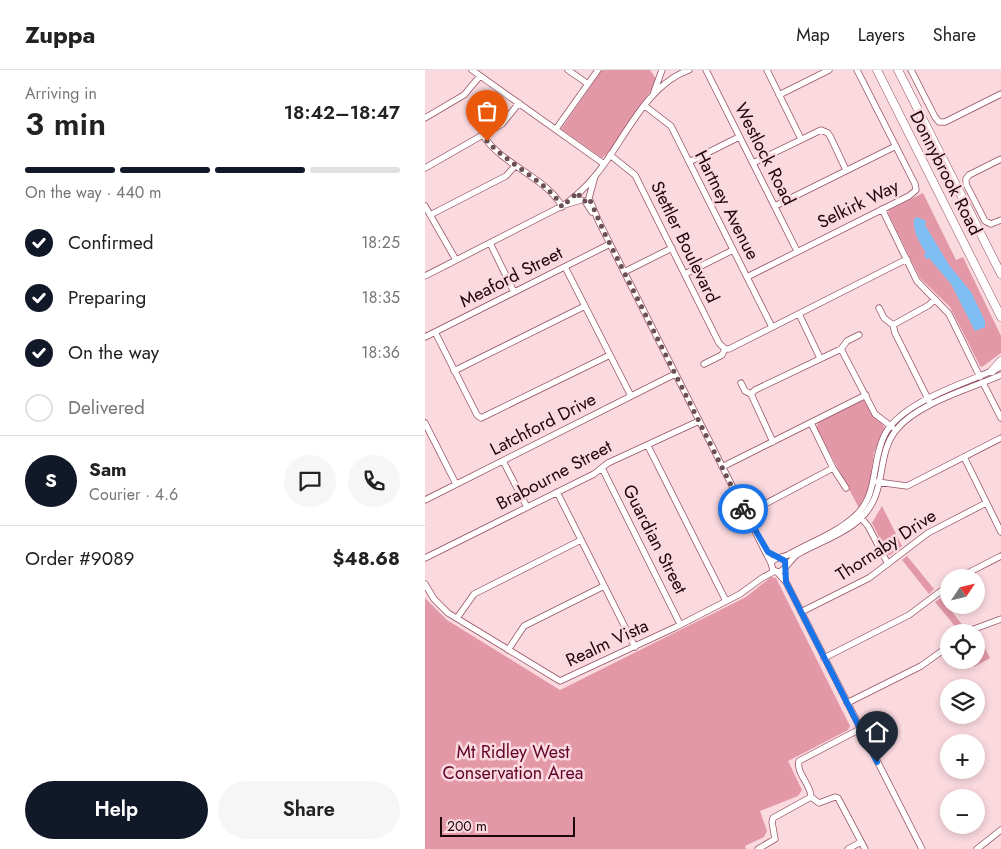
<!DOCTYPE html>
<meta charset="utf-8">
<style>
:root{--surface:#fff;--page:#f6f6f6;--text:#222;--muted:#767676;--line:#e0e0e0;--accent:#111827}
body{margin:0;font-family:Jost,sans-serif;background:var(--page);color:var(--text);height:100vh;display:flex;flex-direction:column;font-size:19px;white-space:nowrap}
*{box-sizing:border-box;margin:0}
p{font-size:16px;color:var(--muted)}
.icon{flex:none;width:28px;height:28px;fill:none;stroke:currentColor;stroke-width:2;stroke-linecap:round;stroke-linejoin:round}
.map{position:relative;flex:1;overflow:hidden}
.details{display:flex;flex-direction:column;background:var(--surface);width:425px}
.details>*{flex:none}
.needle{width:32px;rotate:55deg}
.fabs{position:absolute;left:515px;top:499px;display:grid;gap:10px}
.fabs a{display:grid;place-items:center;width:45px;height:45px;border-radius:50%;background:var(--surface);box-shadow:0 2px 8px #0003;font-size:25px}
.scale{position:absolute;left:15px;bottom:12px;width:135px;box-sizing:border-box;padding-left:5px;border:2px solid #1f050c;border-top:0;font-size:14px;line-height:18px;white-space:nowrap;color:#1f050c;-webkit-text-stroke:4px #fad9df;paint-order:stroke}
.pin{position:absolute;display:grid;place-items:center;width:42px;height:42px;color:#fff;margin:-51px -21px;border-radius:50% 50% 50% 0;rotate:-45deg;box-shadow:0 0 5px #0007}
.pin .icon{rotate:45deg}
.courier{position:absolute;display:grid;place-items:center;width:50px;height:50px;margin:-25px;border:4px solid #1a73e8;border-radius:50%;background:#fff;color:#222;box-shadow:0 1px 6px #0007}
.headline em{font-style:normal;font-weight:600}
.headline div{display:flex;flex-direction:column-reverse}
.headline{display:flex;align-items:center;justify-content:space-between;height:85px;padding:0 25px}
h1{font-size:32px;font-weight:600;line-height:38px}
.bar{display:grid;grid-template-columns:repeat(4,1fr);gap:8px 5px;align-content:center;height:60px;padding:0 25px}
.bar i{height:6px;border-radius:4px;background:var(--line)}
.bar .on{background:var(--accent)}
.bar p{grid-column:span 4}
.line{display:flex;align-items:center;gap:12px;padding:0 25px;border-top:1px solid var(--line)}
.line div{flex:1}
.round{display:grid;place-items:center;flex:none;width:52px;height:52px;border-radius:26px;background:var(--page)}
ol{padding:0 25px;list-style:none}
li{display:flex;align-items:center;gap:15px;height:55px}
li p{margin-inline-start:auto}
li .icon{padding:5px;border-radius:50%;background:var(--accent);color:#fff;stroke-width:4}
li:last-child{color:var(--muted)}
li i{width:28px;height:28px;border:2px solid var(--line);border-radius:50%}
.primary-button{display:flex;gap:10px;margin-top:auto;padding:10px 25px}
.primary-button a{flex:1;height:58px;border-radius:30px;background:var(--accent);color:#fff;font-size:20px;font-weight:600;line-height:58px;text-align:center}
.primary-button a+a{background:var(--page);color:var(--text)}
header{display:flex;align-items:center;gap:30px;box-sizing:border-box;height:70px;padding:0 25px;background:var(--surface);border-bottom:1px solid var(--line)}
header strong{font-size:24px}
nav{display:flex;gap:28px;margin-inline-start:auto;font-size:18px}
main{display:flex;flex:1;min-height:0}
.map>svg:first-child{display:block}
.green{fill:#e398a8}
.water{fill:#7fbef3}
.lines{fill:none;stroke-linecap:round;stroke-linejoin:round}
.minor-casing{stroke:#975263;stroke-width:7}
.major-casing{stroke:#975263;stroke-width:9}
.minor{stroke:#fff;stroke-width:5.5}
.major{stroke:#fff;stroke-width:8}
.done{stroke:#6c4f56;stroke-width:5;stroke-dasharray:0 9}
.route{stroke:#1a73e8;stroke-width:6}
.labels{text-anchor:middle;stroke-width:5;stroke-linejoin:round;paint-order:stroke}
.street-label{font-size:18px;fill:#1f050c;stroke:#fad9df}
.park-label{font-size:18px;fill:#61032a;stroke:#fad9df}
</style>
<header>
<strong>Zuppa</strong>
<nav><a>Map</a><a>Layers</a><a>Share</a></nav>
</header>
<main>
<section class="details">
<div class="headline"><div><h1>3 min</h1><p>Arriving in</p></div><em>18:42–18:47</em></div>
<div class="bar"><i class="on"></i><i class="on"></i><i class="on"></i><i></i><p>On the way · 440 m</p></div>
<ol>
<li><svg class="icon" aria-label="check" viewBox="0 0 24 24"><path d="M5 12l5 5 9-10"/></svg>Confirmed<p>18:25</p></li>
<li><svg class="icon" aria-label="check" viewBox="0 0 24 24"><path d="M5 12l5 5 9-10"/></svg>Preparing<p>18:35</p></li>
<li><svg class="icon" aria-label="check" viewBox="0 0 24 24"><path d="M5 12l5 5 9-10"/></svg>On the way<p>18:36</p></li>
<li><i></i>Delivered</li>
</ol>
<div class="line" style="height:90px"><b class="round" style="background:var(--accent);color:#fff">S</b><div><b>Sam</b><p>Courier · 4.6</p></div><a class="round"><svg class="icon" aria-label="chat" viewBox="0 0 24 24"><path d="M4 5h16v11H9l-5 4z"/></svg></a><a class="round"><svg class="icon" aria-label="phone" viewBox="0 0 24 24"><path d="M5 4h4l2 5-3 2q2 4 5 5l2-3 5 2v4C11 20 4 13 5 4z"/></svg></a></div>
<div class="line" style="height:65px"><div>Order #9089</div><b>$48.68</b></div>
<div class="primary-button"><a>Help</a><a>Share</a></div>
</section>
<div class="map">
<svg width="576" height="779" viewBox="0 0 576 779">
<rect width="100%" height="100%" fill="#fad9df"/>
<!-- green -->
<path class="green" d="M177 0H225L232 10 228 20 225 22 182 84 177 88 136 59Z
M498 123 531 190 538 187 576 266V283L557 297 555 296 525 237 495 208 463 143 464 140Z
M438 330C440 331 459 356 460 358L449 383 444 419 434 438 391 357 394 352Z
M457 436 477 476 465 485H463L447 453Z
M482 486 509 519 504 524 477 490Z
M346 507 351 508 425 656 423 660 363 691 377 720 373 726 335 741 342 761 339 767 320 776 321 779H0V528L22 550 135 620 321 527Z
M516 528 539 557 534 561 510 532Z
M552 563 565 588 549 597 545 590H551Z"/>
<!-- water -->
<path class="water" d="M492 147 501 151 500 155 524 195 546 222 560 251V257L550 261 526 214 504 188 501 189 499 184 501 183C494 171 488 163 489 149Z"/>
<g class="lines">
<defs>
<path id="minor" d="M47 0 179 94
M143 0 163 14
M281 0 372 181
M342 0 376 69
M486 0 510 47 514 52H520L576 24
M229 22 237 0
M354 25 404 0
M220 36 246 56 347 257
M0 48 39 25 55 6
M131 59 173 0
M58 65C76 95 123 108 137 137
M185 85 210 105 294 273 300 279
M576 89 544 105 541 109V114L560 151 566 154 576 150
M264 92 314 67
M328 93 396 60 403 63 406 68 421 100
M0 98 77 54 94 33
M170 106 164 128 173 150 346 493
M160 131 167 142
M139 135C150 127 161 117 170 106 199 72 219 16 264 0
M0 136 31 190
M350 136 471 76
M457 139 492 211 524 244 555 307
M5 145 81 106 90 96
M65 173 89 222
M140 197 206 326
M199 202 247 178
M260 204 308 180
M0 206 139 135 156 130
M322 207 484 126 491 120 490 114 432 0
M454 238 459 248 468 255 470 263 504 331
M374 244 395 288
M468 255 504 235 510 229
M10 262 52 345 56 348 185 285
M0 267 185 174
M416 279 450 344 467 357
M279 294 297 285 300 279H304L482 189
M576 297C542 313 476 331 459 366 446 393 454 426 429 447 411 463 384 473 363 485 356 488 351 486 346 493L348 500 354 502C362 499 365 489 373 484 401 468 437 460 450 427 459 404 455 379 472 359 493 333 545 319 576 305
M29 301 160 236
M316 313 320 321 326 324 348 372
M558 313 576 348
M326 324 330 320 416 279 422 271 434 265
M0 353 31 414
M386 353 408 398 421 418
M223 376 301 531
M539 387 576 462
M78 391 102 437
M297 397 441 325
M177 398 255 554
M452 412 482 416 576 368
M132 422 210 577
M0 430 250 304
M321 444 408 398
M437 449 443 456 463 494
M0 488 169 404 183 393 274 351
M352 502 361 512 497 779
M533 508 576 486
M0 514 9 529 23 543 135 611 251 557 315 524 337 508 350 501
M376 542 444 508 503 463 561 433
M32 548 49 524 156 470
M541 562 576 549
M83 580 99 556 179 516
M399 588 484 545 524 515
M422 633 496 596 524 576
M386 727 394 733 410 727 413 728 440 779
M333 779 350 769 347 752 348 748 386 727C386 714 371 704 374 691L435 659
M423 779 436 772
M552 779 576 760"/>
<path id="major" d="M452 0 576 247
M473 0 576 204
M567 301 576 291"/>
</defs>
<!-- minor casing -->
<use href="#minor" class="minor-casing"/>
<!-- major casing -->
<use href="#major" class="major-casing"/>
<!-- minor -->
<use href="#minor" class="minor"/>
<!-- major -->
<use href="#major" class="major"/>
</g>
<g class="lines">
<!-- done -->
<path class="done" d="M62 71C81 93 126 114 137 137L153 122 156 130 160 131 164 128 179 162 318 439"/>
<!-- route -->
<path class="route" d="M318 439 343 482 360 491 361 512 452 692"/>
</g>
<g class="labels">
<!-- street labels -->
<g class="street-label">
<text transform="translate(340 84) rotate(63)" y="6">Westlock Road</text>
<text transform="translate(521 103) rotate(63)" y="6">Donnybrook Road</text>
<text transform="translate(433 134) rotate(-26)" y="6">Selkirk Way</text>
<text transform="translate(302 135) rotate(63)" y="6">Hartney Avenue</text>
<text transform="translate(260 172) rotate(64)" y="6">Stettler Boulevard</text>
<text transform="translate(86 207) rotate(-27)" y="6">Meaford Street</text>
<text transform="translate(118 354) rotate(-27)" y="6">Latchford Drive</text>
<text transform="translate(129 405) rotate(-28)" y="6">Brabourne Street</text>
<text transform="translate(230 469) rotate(63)" y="6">Guardian Street</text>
<text transform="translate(461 475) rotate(-33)" y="6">Thornaby Drive</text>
<text transform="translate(182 573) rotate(-25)" y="6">Realm Vista</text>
</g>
<!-- park labels -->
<g class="park-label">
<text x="88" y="688">Mt Ridley West<tspan x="88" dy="21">Conservation Area</tspan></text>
</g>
</g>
</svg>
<div class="fabs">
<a><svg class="needle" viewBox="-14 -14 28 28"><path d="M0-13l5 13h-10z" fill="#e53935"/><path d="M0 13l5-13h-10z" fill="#767676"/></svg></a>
<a><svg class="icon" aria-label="locate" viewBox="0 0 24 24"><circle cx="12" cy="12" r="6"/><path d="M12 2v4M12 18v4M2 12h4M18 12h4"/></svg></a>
<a><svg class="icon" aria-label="layers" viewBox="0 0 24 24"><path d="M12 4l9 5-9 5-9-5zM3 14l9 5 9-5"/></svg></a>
<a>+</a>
<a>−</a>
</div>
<div class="scale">200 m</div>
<div class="pin" style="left:62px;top:71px;background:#ea580c"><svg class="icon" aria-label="bag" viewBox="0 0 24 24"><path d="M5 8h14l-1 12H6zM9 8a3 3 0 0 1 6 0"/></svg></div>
<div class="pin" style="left:452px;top:692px;background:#1f2937"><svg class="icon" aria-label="home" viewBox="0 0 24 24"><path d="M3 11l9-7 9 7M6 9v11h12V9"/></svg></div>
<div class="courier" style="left:318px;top:439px"><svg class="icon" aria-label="bike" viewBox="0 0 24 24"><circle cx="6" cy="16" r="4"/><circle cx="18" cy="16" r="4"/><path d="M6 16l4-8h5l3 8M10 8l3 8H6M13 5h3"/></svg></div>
</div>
</main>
